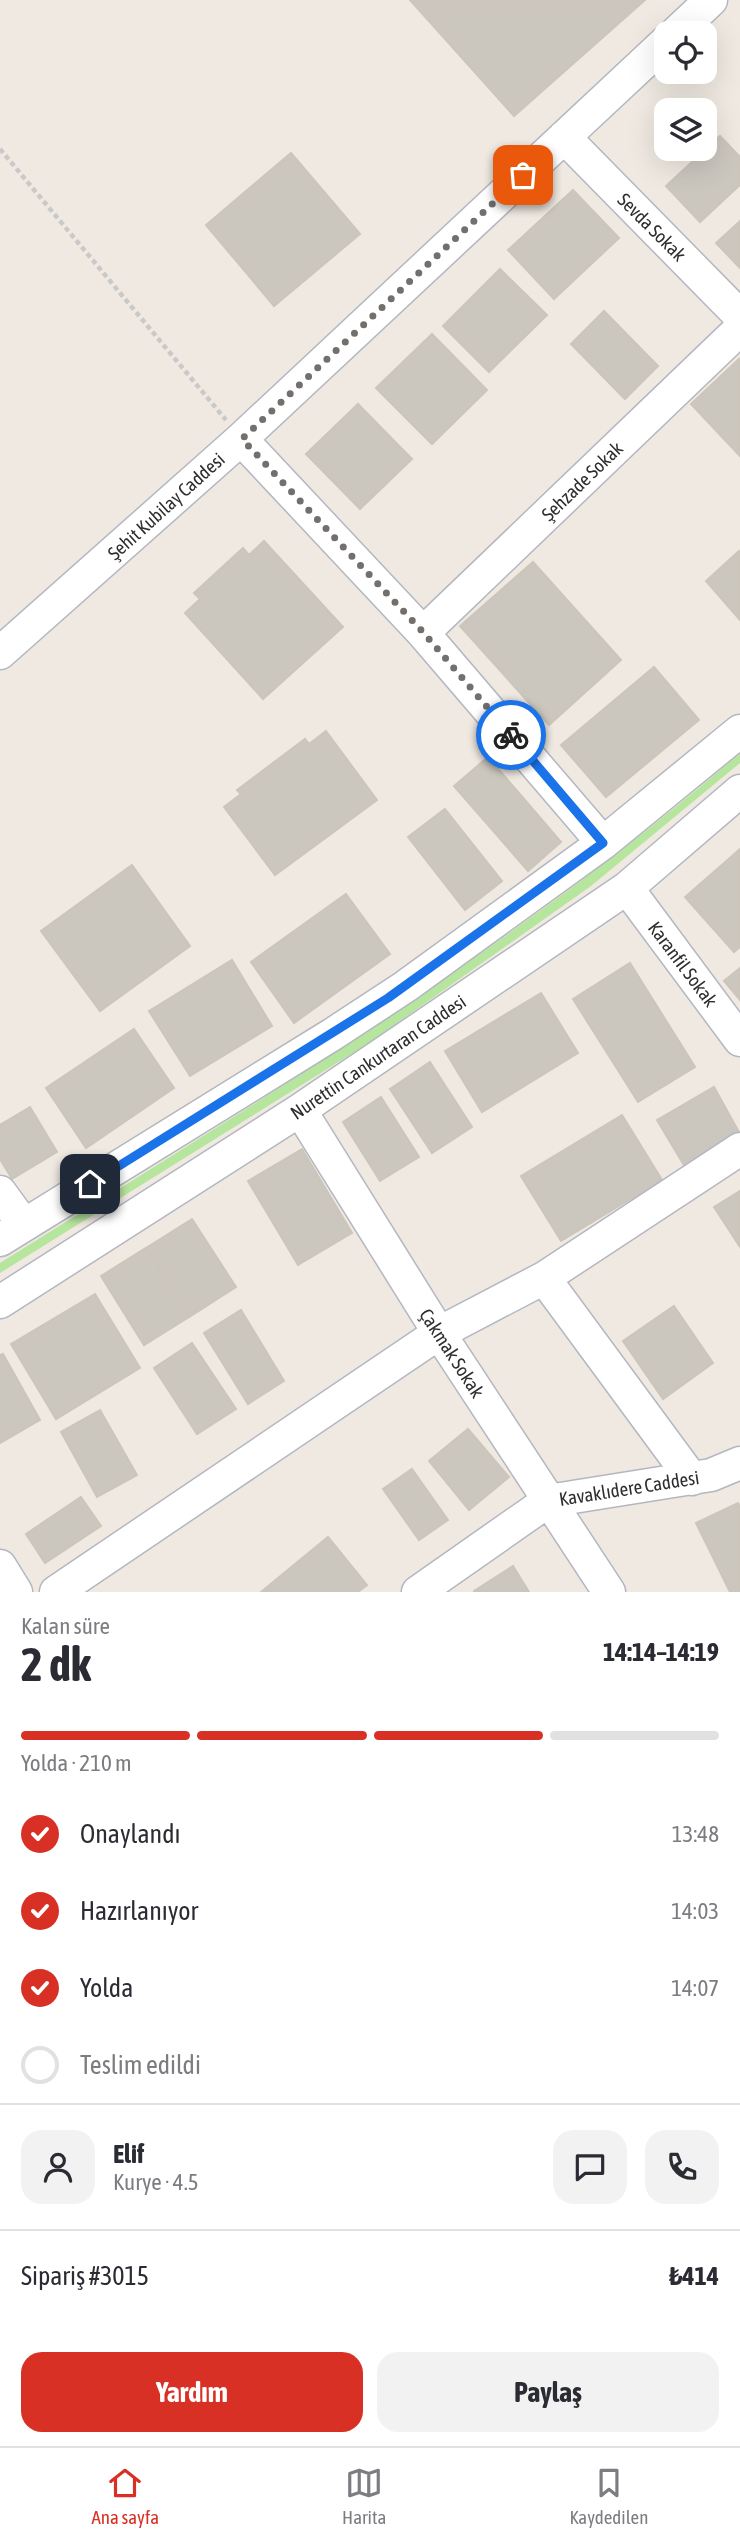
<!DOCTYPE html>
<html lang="tr">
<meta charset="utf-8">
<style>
:root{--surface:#fff;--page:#f2f2f3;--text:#2b2b33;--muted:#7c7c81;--line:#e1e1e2;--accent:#d93025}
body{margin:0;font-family:"Asap Condensed",sans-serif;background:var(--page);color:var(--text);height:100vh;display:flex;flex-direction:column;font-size:26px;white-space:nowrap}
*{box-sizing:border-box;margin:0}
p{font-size:23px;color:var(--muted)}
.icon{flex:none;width:38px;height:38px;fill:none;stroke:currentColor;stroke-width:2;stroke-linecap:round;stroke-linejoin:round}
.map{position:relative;height:1592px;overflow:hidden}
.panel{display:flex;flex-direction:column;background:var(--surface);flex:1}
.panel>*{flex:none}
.fabs{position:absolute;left:654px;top:21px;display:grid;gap:14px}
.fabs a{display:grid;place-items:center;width:63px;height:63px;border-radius:14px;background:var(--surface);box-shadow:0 7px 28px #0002;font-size:35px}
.pin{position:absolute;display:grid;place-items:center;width:60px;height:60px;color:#fff;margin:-30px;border-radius:14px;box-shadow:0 4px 10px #0006}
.courier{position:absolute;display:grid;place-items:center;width:70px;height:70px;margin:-35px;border:5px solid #1a73e8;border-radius:50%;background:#fff;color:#222;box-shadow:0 2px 9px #0007}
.summary em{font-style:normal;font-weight:700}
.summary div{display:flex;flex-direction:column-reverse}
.summary{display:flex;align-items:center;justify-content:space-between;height:119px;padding:0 21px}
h1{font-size:46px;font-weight:700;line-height:52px}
.bar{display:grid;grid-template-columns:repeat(4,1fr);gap:10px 7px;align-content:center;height:84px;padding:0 21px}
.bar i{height:9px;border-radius:5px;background:var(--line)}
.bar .active{background:var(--accent)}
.bar p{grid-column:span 4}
.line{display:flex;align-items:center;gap:18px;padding:0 21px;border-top:2px solid var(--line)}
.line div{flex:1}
.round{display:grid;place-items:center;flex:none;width:74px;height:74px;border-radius:21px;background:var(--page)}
ol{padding:0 21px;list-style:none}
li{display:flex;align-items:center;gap:21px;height:77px}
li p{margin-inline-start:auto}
li .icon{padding:7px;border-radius:50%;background:var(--accent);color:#fff;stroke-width:4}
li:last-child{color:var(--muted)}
li i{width:38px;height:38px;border:4px solid var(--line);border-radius:50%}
.button{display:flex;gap:14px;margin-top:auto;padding:14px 21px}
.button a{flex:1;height:80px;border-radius:21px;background:var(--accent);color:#fff;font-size:28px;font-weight:700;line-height:80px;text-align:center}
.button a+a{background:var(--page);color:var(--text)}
.dock{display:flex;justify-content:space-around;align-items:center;height:98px;border-top:2px solid var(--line);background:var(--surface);font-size:19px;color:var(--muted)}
.dock a{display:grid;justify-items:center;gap:4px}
.dock .active{color:var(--accent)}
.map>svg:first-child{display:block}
.green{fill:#b6e59e}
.building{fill:#cbc7bf;stroke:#cbc5ba;stroke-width:2}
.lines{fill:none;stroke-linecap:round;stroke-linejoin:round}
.minor-casing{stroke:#b4b7c1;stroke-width:35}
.path{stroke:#c9c9c9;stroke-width:4.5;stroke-dasharray:5 3.5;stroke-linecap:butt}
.minor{stroke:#fff;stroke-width:32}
.done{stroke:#726f6d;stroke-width:7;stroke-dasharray:0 12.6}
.route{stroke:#1a73e8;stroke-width:9}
.labels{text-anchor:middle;stroke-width:5;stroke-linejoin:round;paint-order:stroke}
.street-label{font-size:19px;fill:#2e2e2e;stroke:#fff}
</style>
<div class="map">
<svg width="740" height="1592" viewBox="0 0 740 1592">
<rect width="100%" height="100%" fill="#efe9e1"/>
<!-- green -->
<path class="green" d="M740 753V763L591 886 369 1043 0 1273V1263C254 1104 512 950 740 753Z"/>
<!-- building -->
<path class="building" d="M410 0H645L514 116Z
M720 136 740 157V185L700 222 666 186Z
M291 153 360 234 274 306 206 225Z
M573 190 619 238 554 299 508 250Z
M740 221V268L716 243Z
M500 269 547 315 489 372 443 326Z
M604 311 658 366 625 399 571 344Z
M432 334 487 390 432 444 376 388Z
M739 359 740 360V456L691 404Z
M358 404 412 459 360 509 306 454Z
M264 541 343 627 263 699 185 613 200 599 194 593 243 548 249 555Z
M739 551 740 552V620L706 581Z
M533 562 621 660 549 725 460 626Z
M654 667 699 720 606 797 561 745Z
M326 731 377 800 275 875 224 807 241 794 237 790 305 739 309 744Z
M488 757 561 842 528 871 454 786Z
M445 809 502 881 465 910 408 837Z
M740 849V947L734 952 685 897Z
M132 865 190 946 100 1011 41 931Z
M346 894 390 954 294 1023 251 962Z
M232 960 272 1026 190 1076 149 1011Z
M630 963 695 1067 638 1102 573 999Z
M740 968V1000L724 981Z
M541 993 578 1053 482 1112 445 1051Z
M134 1029 174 1088 86 1148 46 1088Z
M430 1062 472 1127 432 1153 390 1089Z
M714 1087 740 1134 685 1167 657 1120Z
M381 1097 419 1157 380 1181 343 1122Z
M30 1107 57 1152 12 1179 0 1159V1125Z
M622 1115 662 1180 561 1241 521 1176Z
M302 1149 352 1233 298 1265 248 1181Z
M740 1191V1247L714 1207Z
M192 1219 236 1287 189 1317 146 1248Z
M146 1248 189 1317 144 1345 101 1276Z
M95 1294 140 1368 56 1419 11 1344Z
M674 1306 713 1363 663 1399 623 1341Z
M241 1310 284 1381 248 1404 204 1333Z
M192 1343 236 1409 197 1434 154 1368Z
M3 1354 40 1420 0 1443V1355Z
M100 1410 137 1475 97 1497 61 1432Z
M468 1429 509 1477 469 1510 429 1461Z
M412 1469 448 1520 419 1540 383 1489Z
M81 1497 101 1526 45 1563 26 1534Z
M738 1503 740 1507V1592H730L696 1523Z
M328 1537 367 1585 358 1592H261Z
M513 1566 529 1592H474V1591Z"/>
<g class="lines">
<defs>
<path id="minor" d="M676 33 711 0
M564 137 740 316
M241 439 423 633 603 843
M423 633 740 329
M0 653 241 439 667 41
M627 888 740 1040
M300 1110 439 1333 609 1592
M0 1192 24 1225
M0 1240 333 1034 406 986 603 843 740 731
M544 1278 692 1479
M0 1302 300 1110 627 888 740 791
M0 1566 16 1592
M56 1592 439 1333 544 1278 740 1149
M418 1592 548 1501 711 1475 740 1463"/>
</defs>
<!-- minor casing -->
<use href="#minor" class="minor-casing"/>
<!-- path -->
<path class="path" d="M0 149 226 420"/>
<!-- minor -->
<use href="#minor" class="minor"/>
</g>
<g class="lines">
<!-- done -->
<path class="done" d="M511 735 423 632 242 439 523 175"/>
<!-- route -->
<path class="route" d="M90 1184 388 998 603 843 511 735"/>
</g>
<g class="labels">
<!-- street labels -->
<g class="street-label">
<text transform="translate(652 227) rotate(45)" y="7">Sevda Sokak</text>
<text transform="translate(582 481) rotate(-44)" y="7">Şehzade Sokak</text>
<text transform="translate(166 506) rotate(-42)" y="7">Şehit Kubilay Caddesi</text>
<text transform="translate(683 964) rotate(53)" y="7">Karanfil Sokak</text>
<text transform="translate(378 1057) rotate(-34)" y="7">Nurettin Cankurtaran Caddesi</text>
<text transform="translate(452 1353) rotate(57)" y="7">Çakmak Sokak</text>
<text transform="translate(629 1488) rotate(-9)" y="7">Kavaklıdere Caddesi</text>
</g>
</g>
</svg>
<div class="fabs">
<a><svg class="icon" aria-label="locate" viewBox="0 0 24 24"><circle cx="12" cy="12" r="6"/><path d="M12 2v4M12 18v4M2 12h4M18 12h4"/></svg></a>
<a><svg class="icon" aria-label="layers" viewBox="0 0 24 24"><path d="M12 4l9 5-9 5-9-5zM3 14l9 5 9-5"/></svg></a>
</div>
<div class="pin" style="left:523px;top:175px;background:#ea580c"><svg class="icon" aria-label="bag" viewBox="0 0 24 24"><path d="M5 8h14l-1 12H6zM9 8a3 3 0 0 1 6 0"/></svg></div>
<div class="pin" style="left:90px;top:1184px;background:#1f2937"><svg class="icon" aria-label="home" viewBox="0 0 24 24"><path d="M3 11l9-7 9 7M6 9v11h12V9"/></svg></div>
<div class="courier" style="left:511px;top:735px"><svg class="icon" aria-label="bike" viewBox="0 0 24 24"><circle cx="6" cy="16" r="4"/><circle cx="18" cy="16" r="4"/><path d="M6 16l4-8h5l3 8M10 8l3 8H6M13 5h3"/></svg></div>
</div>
<section class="panel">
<div class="summary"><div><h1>2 dk</h1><p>Kalan süre</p></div><em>14:14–14:19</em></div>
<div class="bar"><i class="active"></i><i class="active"></i><i class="active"></i><i></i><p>Yolda · 210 m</p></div>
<ol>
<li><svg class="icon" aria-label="check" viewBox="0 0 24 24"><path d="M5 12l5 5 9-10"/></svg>Onaylandı<p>13:48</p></li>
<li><svg class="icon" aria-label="check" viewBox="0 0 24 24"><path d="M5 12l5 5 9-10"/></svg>Hazırlanıyor<p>14:03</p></li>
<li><svg class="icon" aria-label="check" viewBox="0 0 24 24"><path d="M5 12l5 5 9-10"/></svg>Yolda<p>14:07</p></li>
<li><i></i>Teslim edildi</li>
</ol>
<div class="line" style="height:126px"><a class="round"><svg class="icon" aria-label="person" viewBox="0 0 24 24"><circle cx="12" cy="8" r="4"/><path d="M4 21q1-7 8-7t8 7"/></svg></a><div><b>Elif</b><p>Kurye · 4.5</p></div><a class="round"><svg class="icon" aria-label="chat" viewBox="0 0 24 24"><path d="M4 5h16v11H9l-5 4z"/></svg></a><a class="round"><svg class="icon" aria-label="phone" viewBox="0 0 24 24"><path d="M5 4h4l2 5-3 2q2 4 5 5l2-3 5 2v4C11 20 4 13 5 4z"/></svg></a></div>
<div class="line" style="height:91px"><div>Sipariş #3015</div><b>₺414</b></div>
<div class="button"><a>Yardım</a><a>Paylaş</a></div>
</section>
<nav class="dock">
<a class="active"><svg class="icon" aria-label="home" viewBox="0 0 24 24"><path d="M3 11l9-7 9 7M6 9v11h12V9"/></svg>Ana sayfa</a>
<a><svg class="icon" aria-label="map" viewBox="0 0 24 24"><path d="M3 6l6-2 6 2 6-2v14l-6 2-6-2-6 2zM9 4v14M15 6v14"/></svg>Harita</a>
<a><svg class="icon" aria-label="saved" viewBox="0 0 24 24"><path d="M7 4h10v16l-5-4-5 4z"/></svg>Kaydedilen</a>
</nav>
